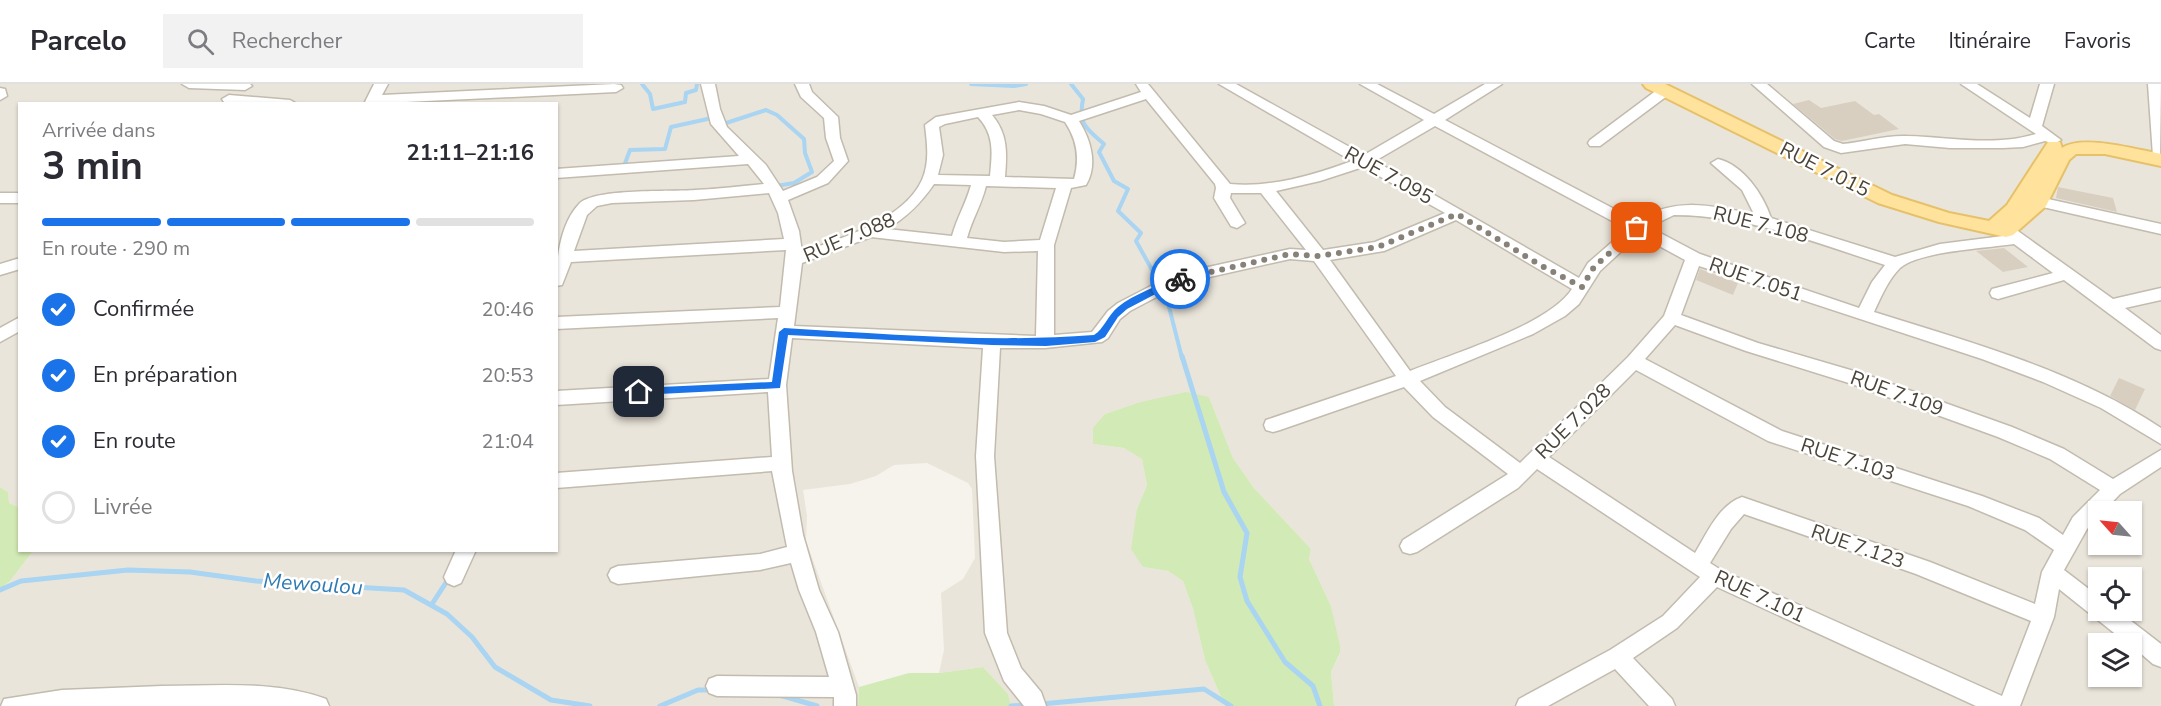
<!DOCTYPE html>
<html lang="fr">
<meta charset="utf-8">
<style>
:root{--surface:#fff;--page:#f2f2f3;--text:#2b2b33;--muted:#7c7c81;--line:#e1e1e2;--accent:#1a73e8}
body{margin:0;font-family:"Nunito Sans",sans-serif;background:var(--page);color:var(--text);height:100vh;display:flex;flex-direction:column;font-size:22px;white-space:nowrap}
*{box-sizing:border-box;margin:0}
p{font-size:20px;color:var(--muted)}
.icon{flex:none;width:33px;height:33px;fill:none;stroke:currentColor;stroke-width:2;stroke-linecap:round;stroke-linejoin:round}
.map{position:relative;flex:1;overflow:hidden}
.sheet{position:absolute;left:18px;top:18px;width:540px;height:450px;display:flex;flex-direction:column;background:var(--surface);border-radius:0px;box-shadow:0 2px 4px #0004}
.sheet>*{flex:none}
.needle{width:39px;rotate:297deg}
.tools{position:absolute;left:2088px;top:417px;display:grid;gap:12px}
.tools a{display:grid;place-items:center;width:54px;height:54px;border-radius:0px;background:var(--surface);box-shadow:0 2px 4px #0004;font-size:30px}
.pin{position:absolute;display:grid;place-items:center;width:51px;height:51px;color:#fff;margin:-26px;border-radius:12px;box-shadow:0 3px 9px #0006}
.courier{position:absolute;display:grid;place-items:center;width:60px;height:60px;margin:-30px;border:4px solid #1a73e8;border-radius:50%;background:#fff;color:#222;box-shadow:0 2px 8px #0007}
.overview em{font-style:normal;font-weight:700}
.overview div{display:flex;flex-direction:column-reverse}
.overview{display:flex;align-items:center;justify-content:space-between;height:102px;padding:0 24px}
h1{font-size:39px;font-weight:700;line-height:45px}
.bar{display:grid;grid-template-columns:repeat(4,1fr);gap:9px 6px;align-content:center;height:72px;padding:0 24px}
.bar i{height:8px;border-radius:4px;background:var(--line)}
.bar .current{background:var(--accent)}
.bar p{grid-column:span 4}
ol{padding:0 24px;list-style:none}
li{display:flex;align-items:center;gap:18px;height:66px}
li p{margin-inline-start:auto}
li .icon{padding:6px;border-radius:50%;background:var(--accent);color:#fff;stroke-width:4}
li:last-child{color:var(--muted)}
li i{width:33px;height:33px;border:3px solid var(--line);border-radius:50%}
header{display:flex;align-items:center;gap:36px;box-sizing:border-box;height:84px;padding:0 30px;background:var(--surface);border-bottom:2px solid var(--line)}
header strong{font-size:28px}
nav{display:flex;gap:33px;margin-inline-start:auto;font-size:21px}
.search{width:420px;height:54px;background:var(--page);display:flex;align-items:center;gap:15px;box-sizing:border-box;padding:0 21px;border-radius:0px;color:var(--muted);font-size:22px}
.map>svg:first-child{display:block}
.residential{fill:#eae5da;fill-rule:evenodd}
.green{fill:#d2eab5}
.lines{fill:none;stroke-linecap:round;stroke-linejoin:round}
.stream-far1{stroke:#a9d4f2;stroke-width:4}
.stream{stroke:#a9d4f2;stroke-width:5}
.building{fill:#d8cfc1}
.minor-casing{stroke:#c2bbae;stroke-width:3}
.major-casing{stroke:#e6c16a;stroke-width:4}
.minor{fill:#fff;fill-rule:evenodd}
.major{fill:#ffe39c;fill-rule:evenodd}
.route{fill:#1a73e8}
.done{stroke:#878178;stroke-width:6;stroke-dasharray:0 10.8}
.labels{text-anchor:middle;stroke-width:5;stroke-linejoin:round;paint-order:stroke}
.street-label{font-size:20px;fill:#4b4439;stroke:#fff}
.water-label{font-size:21px;font-style:italic;fill:#2e7ab2;stroke:#fff}
</style>
<header>
<strong>Parcelo</strong>
<div class="search"><svg class="icon" aria-label="search" viewBox="0 0 24 24"><circle cx="10" cy="10" r="6"/><path d="M15 15l6 6"/></svg>Rechercher</div>
<nav><a>Carte</a><a>Itinéraire</a><a>Favoris</a></nav>
</header>
<div class="map">
<svg width="2161" height="622" viewBox="0 0 2161 622">
<rect width="100%" height="100%" fill="#f6f3ec"/>
<!-- residential -->
<path class="residential" d="M0 0H2161V622H1334L1331 588 1340 570 1331 522 1309 475 1311 465 1254 404 1233 374 1209 313 1137 319 1105 330 1093 360 1124 364 1142 374 1147 401 1137 425 1143 483 1168 487 1183 497 1193 525 1205 576 1225 622H1011L1008 610 983 583 939 589 944 566 941 509 963 495 975 474 972 405 968 399 927 379 894 381 876 392 850 400 803 406 807 432 806 457 859 603 858 622H0V505L10 497 33 467 556 466V20H20L19 423 9 419 8 408 0 403ZM2098 428H2132V460H2098ZM2098 494H2132V526H2098ZM2098 560H2132V592H2098Z"/>
<!-- green -->
<path class="green" d="M1186 308 1209 313 1233 374 1254 404 1311 465 1309 475 1331 522 1340 562V569L1331 588 1334 622H1225L1205 576 1193 525 1183 497 1168 487 1143 483 1131 465 1137 425 1147 401 1142 375 1124 364 1093 360V344L1105 330 1137 319Z
M0 403 8 408 9 419 19 423 20 466 33 467 10 497 0 505Z
M983 583 1008 610 1011 622H858L859 603 909 589H939Z"/>
<g class="lines">
<!-- stream-far1 -->
<path class="stream-far1" d="M642 0 650 10 653 25 685 18 686 9 696 6 697 0
M971 0 1014 2 1026 0
M1071 0 1083 15C1078 41 1086 44 1104 60L1099 68 1114 97 1128 105 1118 127 1141 149 1136 157 1166 211 1182 274
M720 41 766 26 777 31 804 55 805 69 812 88 794 99 776 102
M624 82 630 66 665 65 671 43 712 34"/>
<!-- stream -->
<path class="stream" d="M1182 272 1224 408 1247 449 1240 493 1247 517 1285 578 1313 602 1320 622
M0 506 21 497 128 486 190 488 256 497 404 506 447 530 472 553 495 583 551 616 590 622
M432 520 449 494
M776 610 817 622
M1041 620 1204 605 1231 622
M660 622 698 606H714
M1011 622 1027 621"/>
</g>
<!-- building -->
<path class="building" d="M1809 16 1821 24 1855 17 1874 31 1879 30 1899 45 1842 57 1835 55 1793 20Z
M2058 103 2113 114 2117 128 2056 114Z
M2004 164 2028 183 2003 188 1976 167Z
M1700 185 1738 199 1733 211 1696 196Z
M2119 294 2145 305 2135 326 2110 312Z"/>
<g class="lines">
<defs>
<path id="minor" d="M182 0H250L252 2 245 6 189 4Z
M374 0H388L382 11 614 0 621 1 623 4 616 8 364 20Z
M701 0H715L720 25 727 43 766 81 783 107 817 93 834 77 826 54 824 34 801 13 795 0H809L812 8 838 33 840 54 848 77 828 99 788 116 799 147 802 168C840 155 904 136 922 96 930 78 927 59 925 41L936 33 1019 18 1044 22 1071 31 1141 8 1136 0H1148L1230 100C1271 104 1314 91 1352 77L1219 0H1236L1364 71 1424 36 1360 0H1377L1434 30 1485 0H1502L1445 36 1637 137C1676 112 1711 122 1754 130L1742 106 1711 79 1718 75C1743 81 1763 110 1771 134L1895 173 1940 160 2003 152 2001 149 2003 145H2015L2113 215 2161 204V216L2125 224 2161 251V266L2155 264 2064 196 1998 215 1992 213 1990 209 1992 205 2053 189 2014 160C1988 164 1920 167 1900 184 1888 196 1881 213 1874 228 1972 259 2074 286 2161 344V360L2101 324 2043 298 1982 275 1699 182 1681 231 1758 259 1864 290 2012 343 2064 365 2113 395 2161 366V383L2120 410 2103 428H2098V433L2087 445 2064 486 2098 512V526H2117L2161 560V583L2153 580 2132 562V560H2128L2059 505 2054 533 2020 622H1976L1717 503 1677 544 1633 574 1672 615 1675 622H1649L1615 585 1548 622H1516L1519 615 1610 566 1663 532 1700 493 1537 385 1518 404 1417 468 1410 470 1403 468 1400 462 1403 456 1508 390 1433 333 1404 303 1280 346 1273 348 1266 346 1264 341 1266 336 1396 292 1314 177 1290 175 1183 199 1130 227 1120 235 1108 254 1102 258 1045 264H1000L994 372 1007 549 1021 584 1041 608 1046 622H1024L1004 597 985 549 976 372 983 264 792 254 786 301 792 387 803 451 819 506 838 548 856 611V622H834V613L717 612 709 609 706 602 709 595 717 592 829 593 816 548 799 506 791 479 760 486 618 500 611 497 608 491 611 485 618 482 760 470 787 463 772 387 556 404V389L772 373 768 308 556 321V307L769 295 778 234 556 245V233L780 223 786 166 571 178 562 201 556 202C556 177 560 140 579 120 593 104 672 108 695 106 718 105 741 102 764 100L748 80 556 94V85L739 72 711 40ZM1146 15 1215 100 1216 104 1214 114 1231 142 1237 144 1245 139 1230 114 1231 109H1261L1306 166 1290 165 1172 191 1118 219 1108 227 1092 248 1054 251V161L1071 104 1086 101C1098 81 1091 56 1079 37ZM1019 26 1041 30 1065 38C1077 56 1080 74 1074 95L1005 93C1007 69 1008 50 992 31ZM978 33C995 51 992 70 990 92L938 91 943 71 939 43 945 40ZM1435 42 1627 145 1588 179 1579 194 1375 77ZM1363 83 1445 129 1375 158 1323 166 1276 107 1320 97ZM934 100 971 101C966 120 957 133 952 152L887 145C907 133 921 119 934 100ZM986 102 1056 104 1040 156 1004 158 967 154C972 135 981 122 986 102ZM769 109 778 129 784 155 574 167 587 131 597 122 612 119 694 116ZM1674 131C1748 131 1816 159 1885 181L1872 198 1859 224 1700 170 1649 143ZM1456 136 1572 205C1549 241 1452 270 1410 287L1330 176 1384 167ZM1639 151 1685 176 1664 232 1628 273 1520 379 1445 323 1420 297 1533 250 1565 232 1579 220 1600 187ZM871 153 1004 168 1038 167 1036 252 794 242 802 179ZM1675 241 1746 267 1852 300 1998 353 2050 375 2100 406 2073 433 2063 451 2039 434 1982 412 1782 347 1645 275ZM1636 286 1768 357 1968 422 2025 446 2054 466 2042 488 2035 520 1930 478 1742 413C1719 421 1707 449 1695 469L1549 373ZM1744 430 1916 490 2031 537 2002 612 1721 486 1710 479 1731 445Z
M1752 0H1767L1834 57 1843 60C1863 58 1886 51 1907 52 1949 53 1994 63 2036 50L1961 0H1977L2030 34 2040 0H2054L2042 42 2061 56 2054 60 2045 57 2023 63 2003 64H1950L1905 60 1841 69 1824 63Z
M2148 0H2161L2160 76 2153 72Z
M1666 2 1673 6 1671 9 1600 62H1590L1588 59 1590 56 1661 3Z
M0 4 5 5 7 12 0 16Z
M229 11 290 16 297 20 224 18 222 15Z
M0 109H20V119H0Z
M2039 113 2161 140V150L2034 121 2031 118 2034 115Z
M20 174V185L0 191V180Z
M20 233V247L0 258V244Z
M456 466H476L461 499 454 502 447 499 444 493Z
M162 602C215 602 276 596 326 615L329 622H1L4 615 62 606Z"/>
<path id="major" d="M1643 0H1665L1892 111 1949 129 1989 137 2007 121 2048 58H2060L2062 64C2083 50 2137 66 2161 70V82L2105 70H2076L2069 76 2046 122 2013 151 2006 153 1939 138 1878 119 1646 4Z"/>
</defs>
<!-- minor casing -->
<use href="#minor" class="minor-casing"/>
<!-- major casing -->
<use href="#major" class="major-casing"/>
<!-- minor -->
<use href="#minor" class="minor"/>
<!-- major -->
<use href="#major" class="major"/>
</g>
<!-- route -->
<path class="route" d="M1177 193 1184 195 1127 225 1118 233 1105 253 1095 258 1046 262 992 261 788 251 780 304 639 311 634 308 639 304 772 298 779 248 784 244C887 250 991 259 1094 251 1104 245 1108 231 1118 223 1134 210 1158 202 1177 193Z"/>
<g class="lines">
<!-- done -->
<path class="done" d="M1180 195 1290 170 1319 172 1378 163 1457 130 1540 181 1582 203 1594 183 1637 144"/>
</g>
<g class="labels">
<!-- street labels -->
<g class="street-label">
<text transform="translate(1825 85) rotate(27)" y="7">RUE 7.015</text>
<text transform="translate(1389 91) rotate(29)" y="7">RUE 7.095</text>
<text transform="translate(1761 140) rotate(14)" y="7">RUE 7.108</text>
<text transform="translate(849 153) rotate(-23)" y="7">RUE 7.088</text>
<text transform="translate(1756 195) rotate(19)" y="7">RUE 7.051</text>
<text transform="translate(1897 309) rotate(20)" y="7">RUE 7.109</text>
<text transform="translate(1573 337) rotate(-45)" y="7">RUE 7.028</text>
<text transform="translate(1848 375) rotate(18)" y="7">RUE 7.103</text>
<text transform="translate(1858 462) rotate(19)" y="7">RUE 7.123</text>
<text transform="translate(1760 512) rotate(25)" y="7">RUE 7.101</text>
</g>
<!-- water labels -->
<g class="water-label">
<text transform="translate(313 500) rotate(4)" y="7">Mewoulou</text>
</g>
</g>
</svg>
<div class="tools">
<a><svg class="needle" viewBox="-14 -14 28 28"><path d="M0-13l5 13h-10z" fill="#e53935"/><path d="M0 13l5-13h-10z" fill="#7c7c81"/></svg></a>
<a><svg class="icon" aria-label="locate" viewBox="0 0 24 24"><circle cx="12" cy="12" r="6"/><path d="M12 2v4M12 18v4M2 12h4M18 12h4"/></svg></a>
<a><svg class="icon" aria-label="layers" viewBox="0 0 24 24"><path d="M12 4l9 5-9 5-9-5zM3 14l9 5 9-5"/></svg></a>
</div>
<div class="pin" style="left:1637px;top:144px;background:#ea580c"><svg class="icon" aria-label="bag" viewBox="0 0 24 24"><path d="M5 8h14l-1 12H6zM9 8a3 3 0 0 1 6 0"/></svg></div>
<div class="pin" style="left:639px;top:308px;background:#1f2937"><svg class="icon" aria-label="home" viewBox="0 0 24 24"><path d="M3 11l9-7 9 7M6 9v11h12V9"/></svg></div>
<div class="courier" style="left:1180px;top:195px"><svg class="icon" aria-label="bike" viewBox="0 0 24 24"><circle cx="6" cy="16" r="4"/><circle cx="18" cy="16" r="4"/><path d="M6 16l4-8h5l3 8M10 8l3 8H6M13 5h3"/></svg></div>
<section class="sheet">
<div class="overview"><div><h1>3 min</h1><p>Arrivée dans</p></div><em>21:11–21:16</em></div>
<div class="bar"><i class="current"></i><i class="current"></i><i class="current"></i><i></i><p>En route · 290 m</p></div>
<ol>
<li><svg class="icon" aria-label="check" viewBox="0 0 24 24"><path d="M5 12l5 5 9-10"/></svg>Confirmée<p>20:46</p></li>
<li><svg class="icon" aria-label="check" viewBox="0 0 24 24"><path d="M5 12l5 5 9-10"/></svg>En préparation<p>20:53</p></li>
<li><svg class="icon" aria-label="check" viewBox="0 0 24 24"><path d="M5 12l5 5 9-10"/></svg>En route<p>21:04</p></li>
<li><i></i>Livrée</li>
</ol>
</section>
</div>
